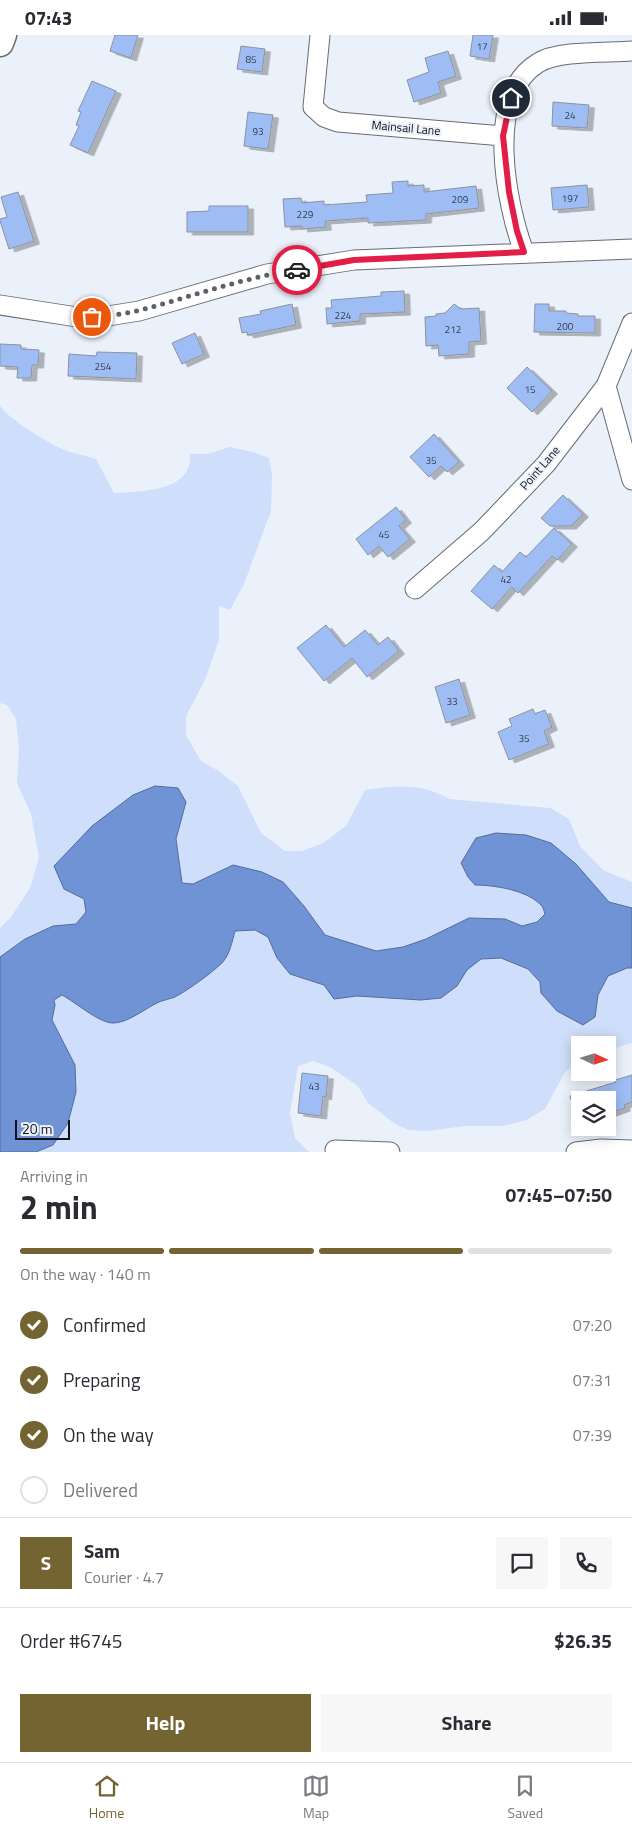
<!DOCTYPE html>
<meta charset="utf-8">
<style>
:root{--surface:#fff;--page:#f7f7f7;--text:#2b2b33;--muted:#7c7c81;--line:#e1e1e2;--accent:#746432}
body{margin:0;font-family:"Titillium Web",sans-serif;background:var(--page);color:var(--text);height:100vh;display:flex;flex-direction:column;font-size:19px;white-space:nowrap}
*{box-sizing:border-box;margin:0}
p{font-size:16px;color:var(--muted)}
.icon{flex:none;width:28px;height:28px;fill:none;stroke:currentColor;stroke-width:2;stroke-linecap:round;stroke-linejoin:round}
.map{position:relative;height:1117px;overflow:hidden}
.drawer{display:flex;flex-direction:column;background:var(--surface);flex:1}
.drawer>*{flex:none}
.needle{width:32px;rotate:94deg}
.controls{position:absolute;left:571px;top:1001px;display:grid;gap:10px}
.controls a{display:grid;place-items:center;width:45px;height:45px;border-radius:0px;background:var(--surface);box-shadow:0 2px 12px #0003;font-size:25px}
.scale{position:absolute;left:15px;bottom:12px;width:55px;box-sizing:border-box;padding-left:5px;border:2px solid #101215;border-top:0;font-size:14px;line-height:18px;white-space:nowrap;color:#101215;-webkit-text-stroke:4px #ebf1fb;paint-order:stroke}
.pin{position:absolute;display:grid;place-items:center;width:42px;height:42px;color:#fff;margin:-21px;border:2px solid #fff;border-radius:50%;box-shadow:0 1px 5px #0007}
.courier{position:absolute;display:grid;place-items:center;width:50px;height:50px;margin:-25px;border:4px solid #e11d48;border-radius:50%;background:#fff;color:#222;box-shadow:0 1px 6px #0007}
.overview em{font-style:normal;font-weight:700}
.overview div{display:flex;flex-direction:column-reverse}
.overview{display:flex;align-items:center;justify-content:space-between;height:85px;padding:0 20px}
h1{font-size:32px;font-weight:700;line-height:38px}
.bar{display:grid;grid-template-columns:repeat(4,1fr);gap:8px 5px;align-content:center;height:60px;padding:0 20px}
.bar i{height:6px;border-radius:4px;background:var(--line)}
.bar .on{background:var(--accent)}
.bar p{grid-column:span 4}
.line{display:flex;align-items:center;gap:12px;padding:0 20px;border-top:1px solid var(--line)}
.line div{flex:1}
.round{display:grid;place-items:center;flex:none;width:52px;height:52px;border-radius:0px;background:var(--page)}
ol{padding:0 20px;list-style:none}
li{display:flex;align-items:center;gap:15px;height:55px}
li p{margin-inline-start:auto}
li .icon{padding:5px;border-radius:50%;background:var(--accent);color:#fff;stroke-width:4}
li:last-child{color:var(--muted)}
li i{width:28px;height:28px;border:2px solid var(--line);border-radius:50%}
.button{display:flex;gap:10px;margin-top:auto;padding:10px 20px}
.button a{flex:1;height:58px;border-radius:0px;background:var(--accent);color:#fff;font-size:20px;font-weight:700;line-height:58px;text-align:center}
.button a+a{background:var(--page);color:var(--text)}
.status{display:flex;justify-content:space-between;align-items:center;height:35px;padding:0 25px;background:var(--surface);direction:ltr}
.status svg{height:14px;fill:currentColor}
.menu{display:flex;justify-content:space-around;align-items:center;height:70px;border-top:1px solid var(--line);background:var(--surface);font-size:14px;color:var(--muted)}
.menu a{display:grid;justify-items:center;gap:2px}
.menu .on{color:var(--accent)}
.map>svg:first-child{display:block}
.green{fill:#cfdefa}
.water{fill:#6f93d5;stroke:#526c9b}
.building{fill:#9ebdf4;stroke:#8d929c;filter:url(#shadow)}
.lines{fill:none;stroke-linecap:round;stroke-linejoin:round}
.street-casing{stroke:#666b74;stroke-width:21}
.secondary-casing{stroke:#666b74;stroke-width:29}
.street{stroke:#fff;stroke-width:19}
.secondary{stroke:#fff;stroke-width:26}
.done{stroke:#5d6066;stroke-width:5;stroke-dasharray:0 9}
.route{stroke:#e11d48;stroke-width:6}
.labels{text-anchor:middle;stroke-width:4;stroke-linejoin:round;paint-order:stroke}
.number-label{font-size:10px;fill:#343d4d}
.street-label{font-size:12px;fill:#101215;stroke:#ebf1fb}
</style>
<div class="status"><b>07:43</b><svg viewBox="0 0 49 12"><path d="M0 12V9h3v3zM5 12V6h3v6zM10 12V3h3v9zM15 12V0h3v12zM26 1h20v11H26zM47 4h2v5h-2z"/></svg></div>
<div class="map">
<svg width="632" height="1117" viewBox="0 0 632 1117">
<defs>
<filter id="shadow"><feDropShadow dx="5.5" dy="3" stdDeviation="0" flood-color="#0004"/></filter>
</defs>
<rect width="100%" height="100%" fill="#ebf1fb"/>
<!-- green -->
<path class="green" d="M0 371C8 383 44 405 58 412 69 418 84 420 96 424L114 458C139 457 194 457 190 419H207L230 412 252 417 269 423 272 440 271 476 244 549 230 575 219 571V605L205 645 186 681V700L201 726 217 735 238 751 261 798 285 816H302L323 808 346 791 365 755C394 750 423 748 449 764L550 773 569 784 580 811 603 835 632 847V873L609 867 576 829 551 808 476 803 461 828 475 850C494 850 526 855 540 869 543 871 544 876 545 880L537 887 522 891 505 884 469 883 426 904 403 912 376 916 325 900 304 871 283 848 233 830 193 849 181 848 176 804 186 767 112 777 92 791 54 831 64 854 84 864 86 877 76 889 53 891 25 904 0 922V893L11 882 30 853 39 823 31 779 17 748 19 714 16 684 7 670 0 668Z
M255 895 269 902 277 923 290 939 324 950 335 964 357 961H379L457 951 467 935 481 923H501L528 934 540 947 595 982 598 960 608 941 627 933H632V1008L608 1015V1010H580V1026L565 1037 545 1074 526 1085 503 1091H466L426 1096 409 1095 395 1089 368 1068 358 1051 330 1032 313 1026 298 1031 290 1078 295 1103 309 1117H36L53 1110 68 1088 76 1057 75 1030 52 985 55 970 54 965 62 960 74 966 94 981 133 983 158 968 175 962 232 910 234 896Z"/>
<!-- water -->
<path class="water" d="M155 751 178 753 186 767 176 804 182 848 193 849 233 830 262 837 283 847 304 871 325 900 376 916 403 912 426 904 469 883 505 884 522 891 537 887 545 879C544 876 543 871 540 869 526 855 494 850 475 850L468 842 461 828 476 803 496 798 526 800 551 808 576 829 609 867 632 873V933H627L608 941 598 960 595 982 583 990 557 976 541 958 540 947 528 934 501 923 481 924 467 935 457 951 441 963 421 965 357 961 334 964 324 950 290 939 277 923 268 902 255 895 235 896C232 907 230 919 222 928 209 940 191 953 175 962 170 964 163 965 157 968 145 974 126 989 112 988 98 987 75 967 62 960L54 965 55 970 52 985 75 1030 76 1057 68 1088 53 1110 36 1117H0V922L25 904 53 891 76 889 86 877 84 864 64 854 54 831 92 791 133 760Z"/>
<!-- building -->
<path class="building" d="M115 0H138L131 23 110 16Z
M473 0H493L489 24 470 21Z
M241 11 265 14 262 37 237 34Z
M448 16 456 41 438 47 441 58 414 67 407 45 429 37 425 23Z
M92 46 116 56 88 118 70 110 79 91 76 90 81 77 78 76Z
M553 67 589 70 587 93 552 91Z
M248 77 273 80 268 114 244 111Z
M408 146V151L424 150V157L476 151 479 173 426 179V185L368 188V183L325 186 326 192 302 194V191L285 192 283 164 301 163 302 168 324 166V170L367 167 366 160 393 158 392 147Z
M587 150 589 172 553 175 551 153Z
M18 157 34 206 9 214 0 186V184L7 182 1 162Z
M209 171H248V197H187V177L209 176Z
M404 256 405 277 360 279V286L327 289 326 273H332L331 265 381 261V257Z
M292 269 296 290 248 300 247 297 242 298 239 283 261 279 260 276Z
M454 269 461 274 479 273 481 306 469 307V319L439 321 438 310 426 311 425 282 436 281V279L445 278Z
M535 269H549V276H566V278L578 279V281H595V298L534 297Z
M195 298 204 319 182 329 172 308Z
M0 309 21 310V314L39 315 38 330H32L31 343H17L18 332 0 331Z
M97 317 137 318 136 344 68 341 69 319 96 321Z
M527 332 552 356 532 377 507 353Z
M434 399 459 427 447 437 441 431 429 442 410 422Z
M563 460 583 479 571 491H550L541 483Z
M396 472 406 485 399 491 410 504 388 522 379 511 368 520 356 504Z
M554 493 572 509 557 525 552 521 518 558 512 552 492 574 471 556 494 530 502 537 520 517 526 522Z
M326 590 344 612 365 595 378 610 388 602 399 616 367 642 352 623 324 646 297 613Z
M459 644 470 680 446 688 435 652Z
M533 674 535 679 545 675 552 692 544 696 549 709 509 725 498 697 512 691 509 684Z
M302 1038 328 1041 326 1062 323 1061 321 1081 298 1078Z
M632 1040V1067L624 1070 625 1073 608 1079V1065H571L570 1061 616 1047 615 1045Z"/>
<g class="lines">
<defs>
<path id="street" d="M320 0 313 72 324 82 338 87 503 101
M524 217C506 168 484 61 538 28 558 15 608 18 632 16
M0 270 77 282 108 281 139 276 267 239 354 225 632 214
M606 351 632 445
M415 554 482 496 546 429 606 351 632 288
M335 1115 390 1117
M576 1117 601 1114 632 1115"/>
<path id="secondary" d="M0 8 3 0"/>
</defs>
<!-- street casing -->
<use href="#street" class="street-casing"/>
<!-- secondary casing -->
<use href="#secondary" class="secondary-casing"/>
<!-- street -->
<use href="#street" class="street"/>
<!-- secondary -->
<use href="#secondary" class="secondary"/>
</g>
<g class="lines">
<!-- done -->
<path class="done" d="M92 282C127 281 159 270 193 260 227 250 261 240 297 235"/>
<!-- route -->
<path class="route" d="M297 235 354 225 524 217 517 196 509 157 503 101 511 63"/>
</g>
<g class="labels">
<!-- number labels -->
<g class="number-label">
<text x="482" y="15">17</text>
<text x="251" y="28">85</text>
<text x="570" y="84">24</text>
<text x="258" y="100">93</text>
<text x="570" y="167">197</text>
<text x="460" y="168">209</text>
<text x="305" y="183">229</text>
<text x="343" y="284">224</text>
<text x="565" y="295">200</text>
<text x="453" y="298">212</text>
<text x="103" y="335">254</text>
<text x="530" y="358">15</text>
<text x="431" y="429">35</text>
<text x="384" y="503">45</text>
<text x="506" y="548">42</text>
<text x="452" y="670">33</text>
<text x="524" y="707">35</text>
<text x="314" y="1055">43</text>
</g>
<!-- street labels -->
<g class="street-label">
<text transform="translate(406 93) rotate(5)" y="4">Mainsail Lane</text>
<text transform="translate(540 433) rotate(-49)" y="4">Point Lane</text>
</g>
</g>
</svg>
<div class="controls">
<a><svg class="needle" viewBox="-14 -14 28 28"><path d="M0-13l5 13h-10z" fill="#e53935"/><path d="M0 13l5-13h-10z" fill="#7c7c81"/></svg></a>
<a><svg class="icon" aria-label="layers" viewBox="0 0 24 24"><path d="M12 4l9 5-9 5-9-5zM3 14l9 5 9-5"/></svg></a>
</div>
<div class="scale">20 m</div>
<div class="pin" style="left:92px;top:282px;background:#ea580c"><svg class="icon" aria-label="bag" viewBox="0 0 24 24"><path d="M5 8h14l-1 12H6zM9 8a3 3 0 0 1 6 0"/></svg></div>
<div class="pin" style="left:511px;top:63px;background:#1f2937"><svg class="icon" aria-label="home" viewBox="0 0 24 24"><path d="M3 11l9-7 9 7M6 9v11h12V9"/></svg></div>
<div class="courier" style="left:297px;top:235px"><svg class="icon" aria-label="car" viewBox="0 0 24 24"><path d="M5 17H2v-5l4-1 3-4h7l3 4 3 1v5h-3M9 17h6M6 11h13"/><circle cx="7" cy="17" r="2"/><circle cx="17" cy="17" r="2"/></svg></div>
</div>
<section class="drawer">
<div class="overview"><div><h1>2 min</h1><p>Arriving in</p></div><em>07:45–07:50</em></div>
<div class="bar"><i class="on"></i><i class="on"></i><i class="on"></i><i></i><p>On the way · 140 m</p></div>
<ol>
<li><svg class="icon" aria-label="check" viewBox="0 0 24 24"><path d="M5 12l5 5 9-10"/></svg>Confirmed<p>07:20</p></li>
<li><svg class="icon" aria-label="check" viewBox="0 0 24 24"><path d="M5 12l5 5 9-10"/></svg>Preparing<p>07:31</p></li>
<li><svg class="icon" aria-label="check" viewBox="0 0 24 24"><path d="M5 12l5 5 9-10"/></svg>On the way<p>07:39</p></li>
<li><i></i>Delivered</li>
</ol>
<div class="line" style="height:90px"><b class="round" style="background:var(--accent);color:#fff">S</b><div><b>Sam</b><p>Courier · 4.7</p></div><a class="round"><svg class="icon" aria-label="chat" viewBox="0 0 24 24"><path d="M4 5h16v11H9l-5 4z"/></svg></a><a class="round"><svg class="icon" aria-label="phone" viewBox="0 0 24 24"><path d="M5 4h4l2 5-3 2q2 4 5 5l2-3 5 2v4C11 20 4 13 5 4z"/></svg></a></div>
<div class="line" style="height:65px"><div>Order #6745</div><b>$26.35</b></div>
<div class="button"><a>Help</a><a>Share</a></div>
</section>
<nav class="menu">
<a class="on"><svg class="icon" aria-label="home" viewBox="0 0 24 24"><path d="M3 11l9-7 9 7M6 9v11h12V9"/></svg>Home</a>
<a><svg class="icon" aria-label="map" viewBox="0 0 24 24"><path d="M3 6l6-2 6 2 6-2v14l-6 2-6-2-6 2zM9 4v14M15 6v14"/></svg>Map</a>
<a><svg class="icon" aria-label="saved" viewBox="0 0 24 24"><path d="M7 4h10v16l-5-4-5 4z"/></svg>Saved</a>
</nav>
